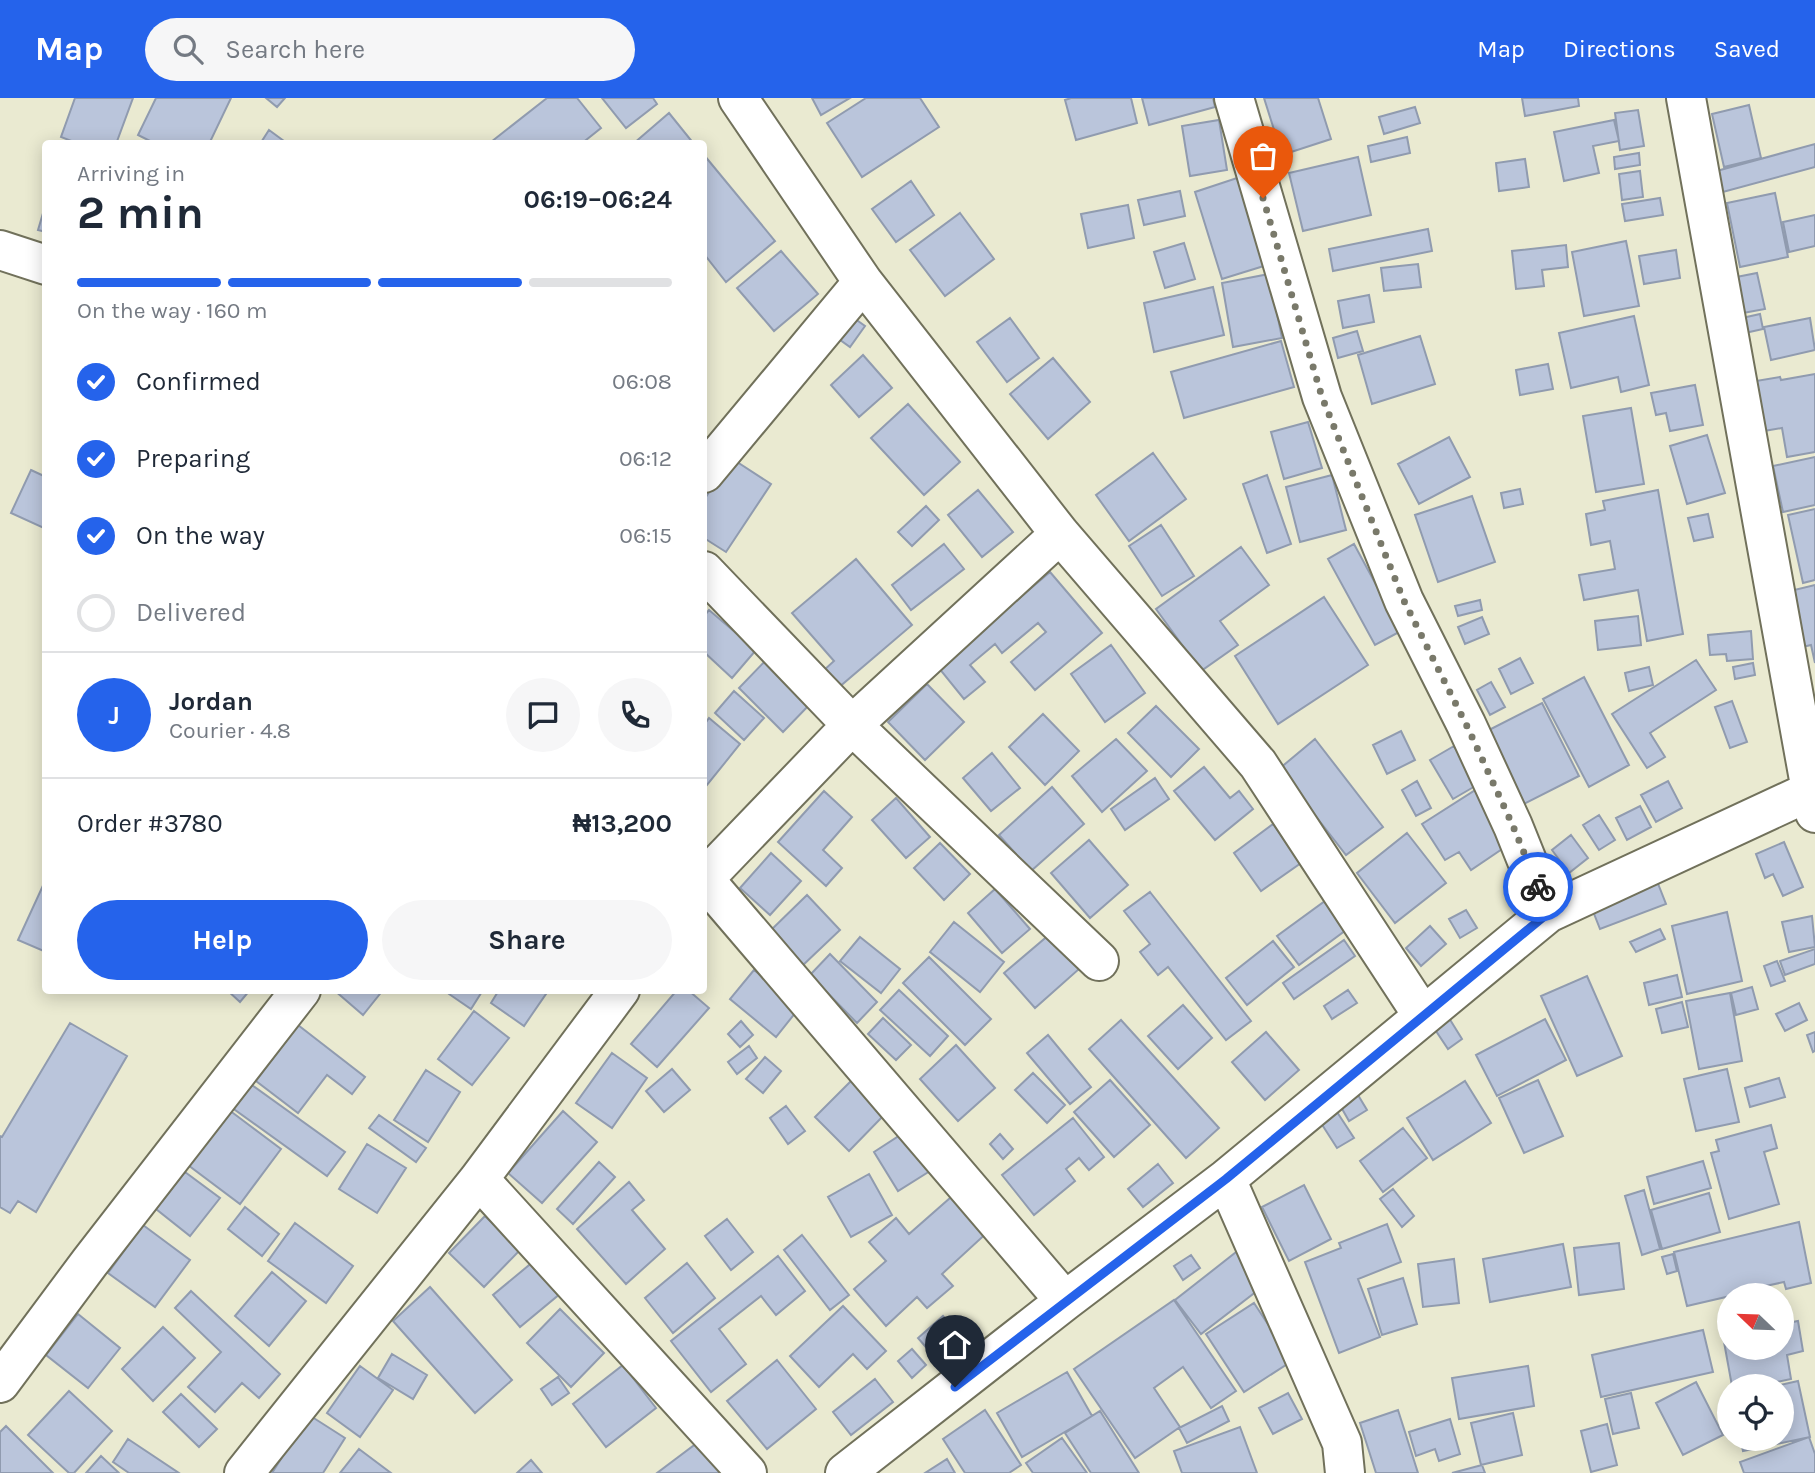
<!DOCTYPE html>
<meta charset="utf-8">
<style>
:root{--surface:#fff;--page:#f6f6f7;--text:#1f2937;--muted:#747a83;--line:#e0e1e3;--accent:#2563eb}
body{margin:0;font-family:Karla,sans-serif;background:var(--page);color:var(--text);height:100vh;display:flex;flex-direction:column;font-size:26px;white-space:nowrap}
*{box-sizing:border-box;margin:0}
p{font-size:23px;color:var(--muted)}
.icon{flex:none;width:38px;height:38px;fill:none;stroke:currentColor;stroke-width:2;stroke-linecap:round;stroke-linejoin:round}
.map{position:relative;flex:1;overflow:hidden}
.drawer{position:absolute;left:42px;top:42px;width:665px;height:854px;display:flex;flex-direction:column;background:var(--surface);border-radius:7px;box-shadow:0 4px 18px #0003}
.drawer>*{flex:none}
.needle{width:46px;rotate:293deg}
.tools{position:absolute;left:1717px;top:1185px;display:grid;gap:14px}
.tools a{display:grid;place-items:center;width:77px;height:77px;border-radius:50%;background:var(--surface);box-shadow:0 4px 18px #0003;font-size:35px}
.pin{position:absolute;display:grid;place-items:center;width:60px;height:60px;color:#fff;margin:-72px -30px;border-radius:50% 50% 50% 0;rotate:-45deg;box-shadow:0 0 7px #0007}
.pin .icon{rotate:45deg}
.courier{position:absolute;display:grid;place-items:center;width:70px;height:70px;margin:-35px;border:5px solid #2563eb;border-radius:50%;background:#fff;color:#222;box-shadow:0 2px 9px #0007}
.headline em{font-style:normal;font-weight:700}
.headline div{display:flex;flex-direction:column-reverse}
.headline{display:flex;align-items:center;justify-content:space-between;height:119px;padding:0 35px}
h1{font-size:46px;font-weight:700;line-height:52px}
.bar{display:grid;grid-template-columns:repeat(4,1fr);gap:10px 7px;align-content:center;height:84px;padding:0 35px}
.bar i{height:9px;border-radius:5px;background:var(--line)}
.bar .selected{background:var(--accent)}
.bar p{grid-column:span 4}
.line{display:flex;align-items:center;gap:18px;padding:0 35px;border-top:2px solid var(--line)}
.line div{flex:1}
.round{display:grid;place-items:center;flex:none;width:74px;height:74px;border-radius:37px;background:var(--page)}
ol{padding:0 35px;list-style:none}
li{display:flex;align-items:center;gap:21px;height:77px}
li p{margin-inline-start:auto}
li .icon{padding:7px;border-radius:50%;background:var(--accent);color:#fff;stroke-width:4}
li:last-child{color:var(--muted)}
li i{width:38px;height:38px;border:4px solid var(--line);border-radius:50%}
.primary-button{display:flex;gap:14px;margin-top:auto;padding:14px 35px}
.primary-button a{flex:1;height:80px;border-radius:42px;background:var(--accent);color:#fff;font-size:28px;font-weight:700;line-height:80px;text-align:center}
.primary-button a+a{background:var(--page);color:var(--text)}
header{display:flex;align-items:center;gap:42px;box-sizing:border-box;height:98px;padding:0 35px;background:var(--accent);color:#fff}
header strong{font-size:33px}
nav{display:flex;gap:38px;margin-inline-start:auto;font-size:24px}
.search{width:490px;height:63px;background:var(--page);display:flex;align-items:center;gap:18px;box-sizing:border-box;padding:0 24px;border-radius:38px;color:var(--muted);font-size:26px}
.map>svg:first-child{display:block}
.building{fill:#bac5db;stroke:#909baf;stroke-width:2}
.lines{fill:none;stroke-linecap:round;stroke-linejoin:round}
.street-casing{stroke:#71715b;stroke-width:42}
.street{stroke:#fff;stroke-width:38}
.done{stroke:#79796a;stroke-width:7;stroke-dasharray:0 12.6}
.route{stroke:#2563eb;stroke-width:9}
</style>
<header>
<strong>Map</strong>
<div class="search"><svg class="icon" aria-label="search" viewBox="0 0 24 24"><circle cx="10" cy="10" r="6"/><path d="M15 15l6 6"/></svg>Search here</div>
<nav><a>Map</a><a>Directions</a><a>Saved</a></nav>
</header>
<div class="map">
<svg width="1815" height="1375" viewBox="0 0 1815 1375">
<rect width="100%" height="100%" fill="#eaead1"/>
<!-- building -->
<path class="building" d="M75 0H133L116 46H79L61 39Z
M156 0H231L209 46H156L138 37Z
M266 0H285L277 9Z
M547 0H577L601 30 581 46H492L491 44Z
M602 0H653L657 6 626 30Z
M812 0H850L821 17Z
M866 0H920L939 29 862 79 827 25Z
M1071 0H1131L1137 25 1076 42 1065 2Z
M1142 0H1213L1215 9 1149 27Z
M1264 0H1318L1331 41 1282 57Z
M1522 0H1578L1579 8 1525 18Z
M1749 7 1761 60 1724 69 1712 16Z
M1415 9 1420 25 1384 36 1379 19Z
M1638 12 1644 48 1620 52 1615 15Z
M669 15 694 46H633Z
M1219 22 1227 72 1190 78 1182 28Z
M1614 22 1619 43 1593 48 1599 75 1564 83 1554 34Z
M269 32 288 46H260Z
M1407 39 1410 55 1371 64 1368 48Z
M1815 46V69L1719 95 1713 74Z
M1639 55 1640 67 1615 71 1614 59Z
M704 57 775 143 726 184 704 156Z
M1358 59 1371 117 1303 133 1289 75Z
M1525 61 1529 89 1499 93 1496 65Z
M1640 73 1643 99 1622 102 1619 76Z
M1240 79 1267 167 1222 181 1195 94Z
M911 83 934 117 896 144 872 111Z
M1180 93 1185 118 1144 127 1138 102Z
M1775 95 1788 159 1740 169 1727 105Z
M1660 100 1663 117 1625 123 1622 106Z
M46 105V134L38 132Z
M1128 107 1134 140 1088 150 1081 116Z
M960 115 994 161 945 198 910 152Z
M1815 117V148L1789 154 1783 124Z
M1428 131 1432 153 1333 173 1329 151Z
M1626 143 1639 208 1584 218 1572 154Z
M1184 145 1195 181 1165 190 1154 154Z
M1566 147 1568 169 1542 172 1544 188 1516 191 1512 153Z
M1676 152 1680 180 1644 186 1639 158Z
M781 153 818 196 774 233 737 190Z
M1418 166 1421 189 1384 193 1381 170Z
M1757 175 1765 211 1732 217 1726 181Z
M1269 176 1282 240 1233 249 1222 185Z
M1213 189 1224 237 1154 254 1144 205Z
M1369 197 1374 224 1343 230 1338 203Z
M1760 216 1763 231 1736 237 1733 222Z
M851 218 865 228 850 249 836 239Z
M1634 218 1649 287 1621 294 1618 279 1571 290 1559 235Z
M1010 220 1039 260 1007 284 977 244Z
M1810 220 1815 252 1771 262 1764 229Z
M1357 233 1363 253 1338 260 1333 240Z
M1420 238 1435 286 1372 306 1358 257Z
M1281 243 1294 289 1184 320 1171 274Z
M863 257 892 290 859 319 831 287Z
M1053 260 1090 304 1048 341 1010 296Z
M1548 266 1553 291 1520 297 1516 272Z
M1815 276V354L1787 359 1782 330 1758 334 1750 284 1780 279 1781 282Z
M1695 287 1703 327 1670 333 1666 315 1656 317 1651 295Z
M908 306 960 364 924 397 871 340Z
M1631 310 1644 386 1596 394 1583 318Z
M1308 324 1322 370 1284 381 1271 334Z
M1707 337 1725 395 1687 406 1670 348Z
M1449 339 1470 379 1419 406 1398 366Z
M1153 355 1186 401 1129 443 1096 397Z
M1815 359V407L1783 414 1773 368Z
M731 360 771 386 726 454 704 440V402Z
M31 372 46 379V431L11 415Z
M1267 377 1291 446 1267 455 1243 386Z
M1332 377 1346 432 1300 444 1286 389Z
M1520 391 1523 406 1504 410 1501 395Z
M978 392 1013 434 982 459 948 417Z
M1658 392 1683 536 1647 543 1638 492 1584 502 1579 477 1615 471 1610 443 1591 447 1586 416 1605 412 1603 403Z
M1472 398 1495 464 1438 484 1415 417Z
M926 408 939 422 912 448 898 434Z
M1815 411V482L1803 485 1788 417Z
M1708 416 1713 439 1694 443 1688 420Z
M1161 427 1194 478 1162 498 1129 448Z
M944 446 964 471 911 512 892 487Z
M1354 446 1401 533 1375 547 1328 461Z
M1241 449 1269 487 1220 523 1238 547 1201 573 1156 511Z
M856 461 912 527 838 590 823 573 834 563 792 515Z
M1050 474 1102 535 1035 592 1011 564 1046 534 1038 525 1002 555 995 546 970 567 985 584 964 601 938 569Z
M1815 487V565L1811 547 1798 550 1786 494Z
M1324 499 1368 567 1278 626 1235 558Z
M1480 502 1482 512 1458 518 1455 508Z
M709 512 756 552 732 580 704 554V518Z
M1638 518 1641 547 1598 552 1595 523Z
M1482 519 1489 536 1465 546 1458 529Z
M1751 533 1753 561 1727 563 1726 556 1710 557 1708 537Z
M1111 547 1145 595 1105 624 1071 576Z
M768 560 812 604 783 634 739 590Z
M1520 560 1533 585 1511 596 1499 571Z
M1696 562 1716 592 1650 635 1665 659 1647 670 1612 616Z
M1753 565 1755 577 1735 581 1733 569Z
M1649 569 1653 587 1629 593 1625 575Z
M1584 579 1629 667 1589 689 1543 601Z
M1491 584 1505 609 1490 617 1477 592Z
M927 586 964 624 925 662 888 624Z
M734 593 764 620 744 642 715 615Z
M1732 603 1747 644 1730 650 1715 609Z
M1542 605 1579 678 1522 707 1485 634Z
M1156 608 1199 651 1171 679 1128 635Z
M1043 616 1079 653 1045 687 1009 649Z
M709 620 740 646 707 687 704 685V627Z
M1401 633 1415 662 1387 676 1373 647Z
M1116 641 1147 673 1102 714 1072 678Z
M1315 641 1383 729 1346 757 1279 671Z
M1454 648 1477 687 1453 701 1430 662Z
M992 655 1020 690 991 713 963 680Z
M1204 669 1230 700 1239 693 1253 711 1215 742 1174 693Z
M1155 680 1169 701 1125 732 1111 711Z
M1417 683 1431 710 1416 718 1402 692Z
M1668 683 1682 710 1656 724 1641 697Z
M1052 689 1084 726 1031 773 999 737Z
M1477 691 1511 745 1471 772 1459 754 1445 762 1422 726Z
M824 693 852 719 823 752 842 770 826 788 778 744Z
M896 700 930 739 906 760 872 722Z
M1640 708 1651 729 1627 742 1616 720Z
M1599 717 1615 742 1599 752 1583 727Z
M1273 726 1301 765 1261 793 1234 755Z
M1407 735 1446 785 1395 825 1357 775Z
M1571 737 1588 760 1569 775 1552 752Z
M1089 742 1128 787 1090 820 1051 775Z
M1784 744 1803 789 1783 798 1773 776 1765 780 1756 756Z
M940 745 970 776 944 802 914 770Z
M771 755 801 783 770 817 740 790Z
M1655 778 1666 806 1600 831 1589 803Z
M46 781V854L18 842Z
M995 791 1030 831 1002 855 968 815Z
M1150 794 1251 923 1226 942 1168 869 1158 877 1140 854 1150 846 1124 813Z
M807 797 840 832 802 868 769 834Z
M1325 803 1346 832 1299 867 1277 838Z
M1466 812 1477 830 1460 840 1449 821Z
M1727 814 1742 883 1687 896 1672 828Z
M1812 818 1815 849 1789 854 1782 824Z
M954 824 1004 864 980 894 930 854Z
M1430 828 1446 846 1421 868 1406 850Z
M1660 831 1665 841 1636 854 1630 844Z
M1050 836 1079 871 1035 910 1004 875Z
M860 839 900 871 881 895 840 863Z
M1344 842 1355 858 1294 901 1283 885Z
M1273 843 1294 869 1247 907 1226 880Z
M1815 851V866L1785 877 1780 863Z
M830 856 877 904 857 925 810 877Z
M929 859 991 921 965 947 903 885Z
M1777 863 1785 883 1771 888 1764 868Z
M754 872 800 909 776 939 730 901Z
M1677 877 1682 899 1649 907 1644 885Z
M1587 878 1622 958 1577 978 1541 898Z
M1752 889 1758 911 1736 917 1731 895Z
M227 892H250L240 904Z
M334 892H383L363 917Z
M451 892H483L471 911 449 896Z
M499 892H547L548 893 524 928 491 905Z
M677 892H688L709 910 657 969 631 946Z
M899 892 948 938 930 958 880 912Z
M1348 892 1357 905 1332 921 1324 908Z
M1730 895 1742 963 1699 971 1686 903Z
M1682 904 1688 929 1662 935 1656 911Z
M1799 905 1807 922 1785 933 1776 916Z
M1183 907 1212 940 1178 971 1148 938Z
M474 913 509 940 472 987 438 961Z
M883 920 911 947 896 962 868 936Z
M1449 920 1462 941 1448 951 1434 930Z
M1545 921 1566 962 1497 998 1476 957Z
M1121 922 1219 1030 1186 1060 1089 951Z
M741 923 753 937 740 949 728 936Z
M70 925 127 958 36 1114 18 1103 10 1115 0 1109V1038L2 1039Z
M298 927 365 979 352 996 327 977 298 1015 256 983Z
M1266 934 1299 972 1265 1002 1232 964Z
M1815 934V953L1813 954 1807 937Z
M1048 937 1091 989 1070 1006 1027 955Z
M956 947 995 990 958 1023 920 981Z
M749 948 757 960 737 976 728 964Z
M612 955 647 980 612 1030 576 1005Z
M765 959 781 973 763 995 746 981Z
M672 971 690 992 664 1014 646 993Z
M1727 971 1739 1024 1696 1033 1684 981Z
M426 972 460 994 428 1044 394 1022Z
M1033 975 1065 1007 1047 1025 1015 992Z
M854 980 887 1014 849 1053 815 1019Z
M1779 980 1785 999 1750 1009 1745 990Z
M1110 982 1150 1027 1114 1059 1074 1014Z
M1538 982 1563 1038 1524 1055 1499 1000Z
M1465 983 1491 1025 1433 1062 1407 1020Z
M249 985 345 1054 327 1078 231 1009Z
M1358 997 1367 1012 1349 1023 1341 1009Z
M786 1008 805 1033 788 1046 770 1020Z
M225 1009 281 1051 240 1106 184 1064Z
M563 1013 597 1044 542 1105 508 1075Z
M1337 1014 1354 1040 1337 1050 1321 1025Z
M379 1017 426 1050 416 1064 369 1030Z
M1073 1020 1104 1059 1089 1072 1079 1060 1066 1071 1075 1083 1034 1117 1002 1077Z
M1771 1027 1777 1050 1764 1054 1779 1106 1729 1121 1711 1055 1719 1053 1716 1042Z
M1403 1030 1427 1060 1383 1094 1360 1063Z
M905 1034 930 1073 898 1093 874 1054Z
M1000 1036 1013 1051 1003 1061 990 1046Z
M367 1046 406 1070 377 1115 339 1091Z
M1703 1063 1711 1090 1654 1106 1647 1079Z
M599 1064 615 1079 573 1126 557 1111Z
M1158 1066 1173 1085 1143 1109 1128 1091Z
M185 1074 220 1100 190 1138 156 1111Z
M869 1076 892 1117 851 1139 828 1099Z
M629 1084 644 1102 632 1112 665 1151 626 1186 577 1131Z
M1304 1087 1331 1141 1289 1163 1262 1109Z
M1393 1091 1414 1118 1402 1129 1380 1101Z
M1644 1092 1660 1151 1642 1157 1625 1098Z
M958 1093 991 1131 942 1176 953 1188 927 1210 917 1199 886 1228 854 1191 886 1163 869 1144 896 1120 909 1136Z
M1709 1095 1720 1134 1662 1151 1651 1112Z
M245 1109 279 1136 262 1158 228 1131Z
M485 1118 520 1152 484 1189 449 1155Z
M727 1121 753 1154 731 1172 705 1138Z
M1799 1124 1811 1185 1786 1191 1784 1184 1761 1189 1763 1197H1729V1211L1726 1199 1687 1208 1674 1154Z
M295 1125 353 1168 326 1205 268 1163Z
M1387 1126 1401 1164 1358 1181 1380 1239 1339 1255 1305 1164 1341 1150 1339 1145Z
M143 1127 190 1162 155 1209 108 1175Z
M802 1137 849 1197 830 1212 784 1152Z
M1619 1145 1624 1191 1579 1197 1574 1150Z
M1563 1146 1571 1189 1490 1204 1483 1161Z
M1240 1151 1266 1186 1201 1236 1175 1202Z
M1673 1156 1677 1173 1667 1176 1662 1159Z
M1191 1157 1200 1170 1183 1182 1174 1168Z
M540 1158 567 1190 520 1229 493 1197Z
M778 1158 805 1193 776 1217 761 1198 719 1231 746 1266 711 1294 671 1243Z
M1454 1161 1459 1205 1423 1209 1418 1166Z
M687 1165 715 1200 673 1235 645 1200Z
M272 1174 306 1203 269 1248 235 1218Z
M1403 1180 1417 1226 1382 1237 1368 1191Z
M430 1189 512 1282 475 1315 393 1223Z
M191 1193 280 1276 259 1300 242 1285 215 1314 188 1289 221 1254 175 1210Z
M1174 1202 1236 1293 1211 1310 1183 1269 1154 1290 1180 1329 1135 1360 1074 1271Z
M1254 1205 1292 1263 1244 1294 1206 1236Z
M843 1208 886 1253 867 1271 853 1256 819 1289 790 1258Z
M560 1211 604 1255 571 1289 527 1245Z
M78 1216 120 1250 88 1290 46 1257Z
M943 1218 963 1241 938 1263 918 1240Z
M1798 1223 1803 1253 1787 1257 1791 1281 1757 1288H1732L1722 1233 1729 1232V1250H1782V1224V1226Z
M163 1229 195 1260 153 1303 122 1271Z
M1703 1232 1713 1274 1601 1299 1592 1257Z
M912 1251 926 1267 912 1280 898 1263Z
M392 1256 427 1277 413 1301 378 1280Z
M777 1262 816 1311 767 1351 727 1303Z
M623 1267 656 1310 606 1349 573 1306Z
M360 1268 393 1292 360 1339 327 1315Z
M1528 1268 1534 1308 1459 1321 1452 1280Z
M1067 1274 1092 1318 1022 1359 997 1315Z
M558 1279 569 1295 552 1307 541 1291Z
M875 1281 893 1304 851 1337 833 1314Z
M1798 1283 1810 1339 1743 1353 1740 1340H1782V1288H1776Z
M1696 1284 1723 1337 1683 1357 1656 1305Z
M69 1293 112 1333 74 1375H69L28 1337Z
M1288 1295 1302 1321 1273 1336 1259 1310Z
M1631 1295 1639 1330 1613 1336 1605 1301Z
M181 1296 217 1331 199 1349 163 1314Z
M1222 1308 1229 1323 1187 1345 1179 1330Z
M985 1312 1021 1367 1009 1375H965L943 1341Z
M1398 1312 1418 1375H1376L1360 1325Z
M1100 1313 1139 1375H1091L1065 1335Z
M1513 1315 1522 1357 1481 1367 1471 1325Z
M309 1317 345 1340 323 1375H272Z
M1450 1321 1460 1356 1439 1363 1435 1351 1416 1358 1409 1334Z
M1607 1326 1617 1367 1591 1374 1581 1333Z
M6 1328 53 1375H0V1334Z
M1240 1329 1257 1375H1182L1174 1353Z
M1809 1339 1815 1356V1375H1744L1740 1364Z
M1062 1340 1087 1375H1033L1026 1365Z
M128 1341 179 1375H129L113 1364Z
M701 1342 725 1375H657Z
M359 1351 391 1375H340Z
M101 1358 119 1375H86Z
M947 1361 955 1375H925Z
M531 1362 542 1375H517Z
M1482 1367 1485 1375H1452Z"/>
<g class="lines">
<defs>
<path id="street" d="M738 0 863 184 1060 436 1258 666 1423 918
M1234 0 1322 299 1404 503 1466 626 1513 728 1548 815
M1686 0 1815 715
M0 152 46 167
M704 375 863 184
M704 473 852 627 1099 863
M704 781 1065 1203
M704 781 852 627 1060 436
M479 1081 747 1375
M1226 1081 1342 1345 1345 1375
M0 1285 90 1164 301 892
M244 1375 479 1081 620 892
M845 1375 1065 1203 1226 1081 1548 815 1815 691"/>
</defs>
<!-- street casing -->
<use href="#street" class="street-casing"/>
<!-- street -->
<use href="#street" class="street"/>
</g>
<g class="lines">
<!-- done -->
<path class="done" d="M1263 100 1322 299 1404 503 1466 626 1513 728 1538 789"/>
<!-- route -->
<path class="route" d="M955 1289 1226 1081 1548 815 1538 789"/>
</g>
</svg>
<div class="tools">
<a><svg class="needle" viewBox="-14 -14 28 28"><path d="M0-13l5 13h-10z" fill="#e53935"/><path d="M0 13l5-13h-10z" fill="#747a83"/></svg></a>
<a><svg class="icon" aria-label="locate" viewBox="0 0 24 24"><circle cx="12" cy="12" r="6"/><path d="M12 2v4M12 18v4M2 12h4M18 12h4"/></svg></a>
</div>
<div class="pin" style="left:1263px;top:100px;background:#ea580c"><svg class="icon" aria-label="bag" viewBox="0 0 24 24"><path d="M5 8h14l-1 12H6zM9 8a3 3 0 0 1 6 0"/></svg></div>
<div class="pin" style="left:955px;top:1289px;background:#1f2937"><svg class="icon" aria-label="home" viewBox="0 0 24 24"><path d="M3 11l9-7 9 7M6 9v11h12V9"/></svg></div>
<div class="courier" style="left:1538px;top:789px"><svg class="icon" aria-label="bike" viewBox="0 0 24 24"><circle cx="6" cy="16" r="4"/><circle cx="18" cy="16" r="4"/><path d="M6 16l4-8h5l3 8M10 8l3 8H6M13 5h3"/></svg></div>
<section class="drawer">
<div class="headline"><div><h1>2 min</h1><p>Arriving in</p></div><em>06:19–06:24</em></div>
<div class="bar"><i class="selected"></i><i class="selected"></i><i class="selected"></i><i></i><p>On the way · 160 m</p></div>
<ol>
<li><svg class="icon" aria-label="check" viewBox="0 0 24 24"><path d="M5 12l5 5 9-10"/></svg>Confirmed<p>06:08</p></li>
<li><svg class="icon" aria-label="check" viewBox="0 0 24 24"><path d="M5 12l5 5 9-10"/></svg>Preparing<p>06:12</p></li>
<li><svg class="icon" aria-label="check" viewBox="0 0 24 24"><path d="M5 12l5 5 9-10"/></svg>On the way<p>06:15</p></li>
<li><i></i>Delivered</li>
</ol>
<div class="line" style="height:126px"><b class="round" style="background:var(--accent);color:#fff">J</b><div><b>Jordan</b><p>Courier · 4.8</p></div><a class="round"><svg class="icon" aria-label="chat" viewBox="0 0 24 24"><path d="M4 5h16v11H9l-5 4z"/></svg></a><a class="round"><svg class="icon" aria-label="phone" viewBox="0 0 24 24"><path d="M5 4h4l2 5-3 2q2 4 5 5l2-3 5 2v4C11 20 4 13 5 4z"/></svg></a></div>
<div class="line" style="height:91px"><div>Order #3780</div><b>₦13,200</b></div>
<div class="primary-button"><a>Help</a><a>Share</a></div>
</section>
</div>
